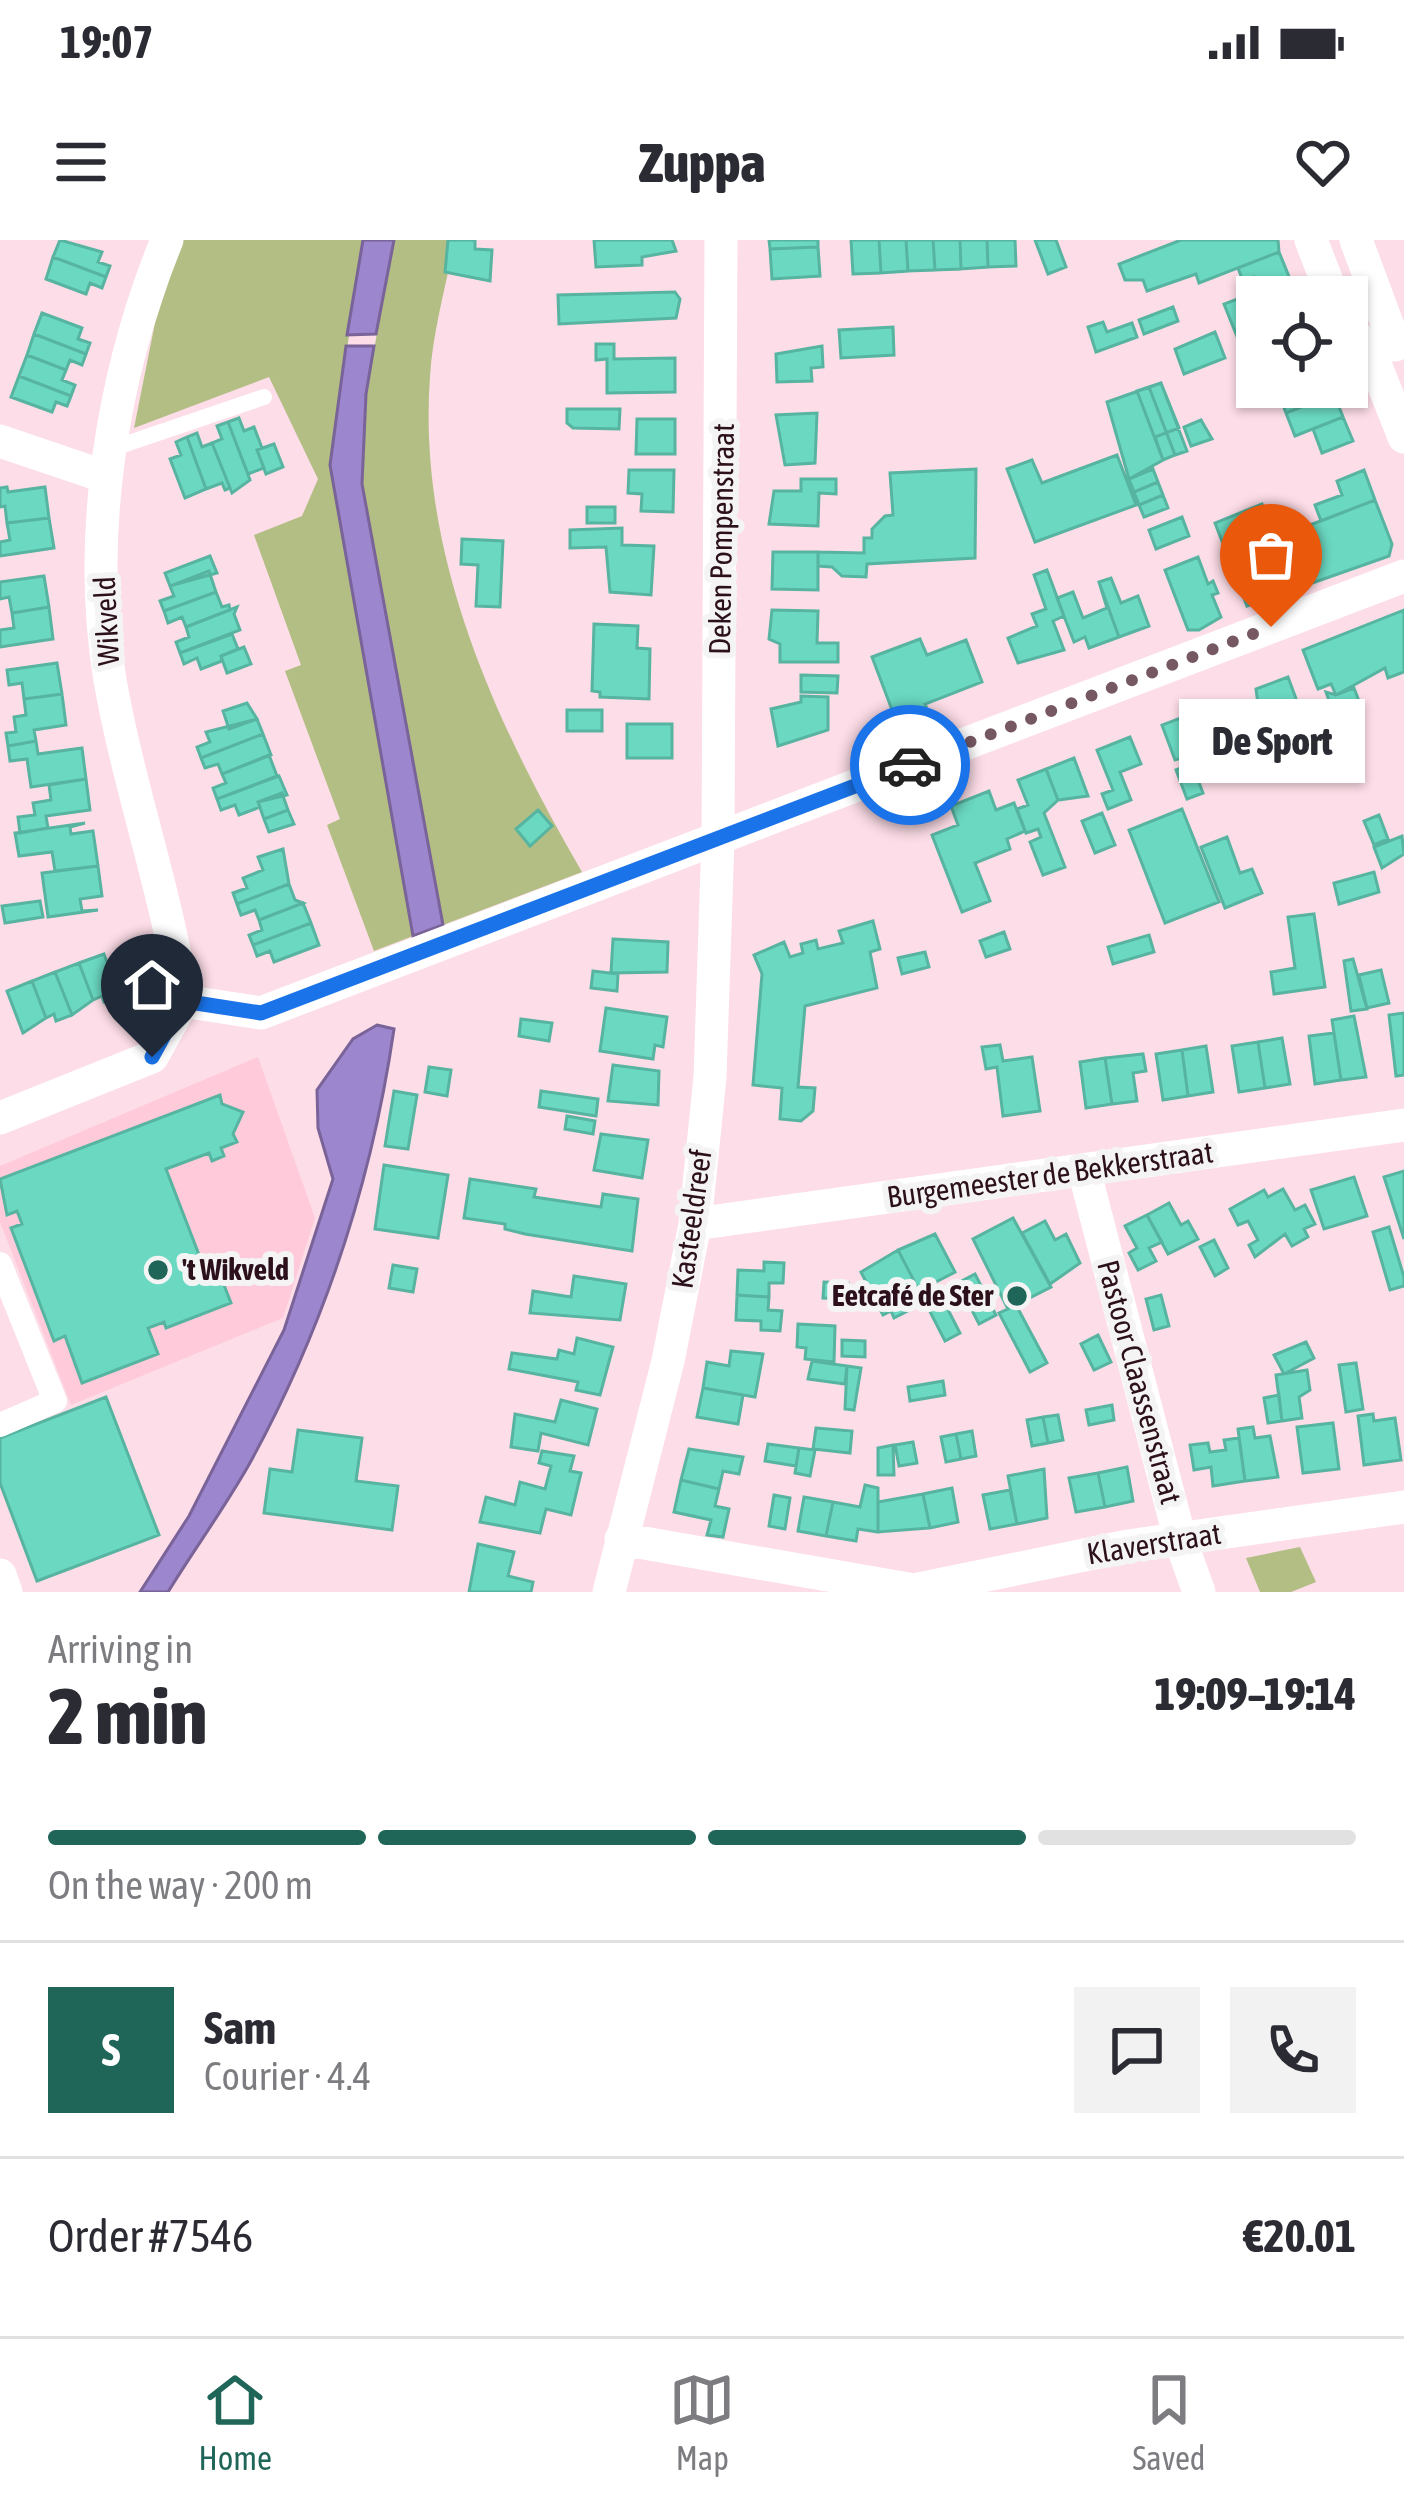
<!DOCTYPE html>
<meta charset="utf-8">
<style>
:root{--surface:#fff;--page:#f2f2f3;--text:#2b2b33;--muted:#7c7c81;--line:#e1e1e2;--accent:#1f6558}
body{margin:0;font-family:"Asap Condensed",sans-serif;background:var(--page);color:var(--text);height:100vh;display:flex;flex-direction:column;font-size:45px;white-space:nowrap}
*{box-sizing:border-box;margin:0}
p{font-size:39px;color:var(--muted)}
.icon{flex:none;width:66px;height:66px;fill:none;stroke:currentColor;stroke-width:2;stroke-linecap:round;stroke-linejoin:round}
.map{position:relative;height:1352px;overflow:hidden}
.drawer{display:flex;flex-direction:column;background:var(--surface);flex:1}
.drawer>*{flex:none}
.controls{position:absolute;left:1236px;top:36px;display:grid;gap:24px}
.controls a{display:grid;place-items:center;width:132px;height:132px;border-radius:0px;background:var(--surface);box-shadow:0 3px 9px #0004;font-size:60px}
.pin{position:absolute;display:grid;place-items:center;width:102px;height:102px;color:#fff;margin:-123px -51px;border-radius:50% 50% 50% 0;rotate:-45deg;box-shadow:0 0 12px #0007}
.pin .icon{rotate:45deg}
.courier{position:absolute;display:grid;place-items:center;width:120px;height:120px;margin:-60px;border:9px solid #1a73e8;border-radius:50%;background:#fff;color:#222;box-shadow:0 3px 15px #0007}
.bubble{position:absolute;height:84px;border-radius:0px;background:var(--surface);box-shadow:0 3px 9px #0004;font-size:39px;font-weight:800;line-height:84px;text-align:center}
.summary em{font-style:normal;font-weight:800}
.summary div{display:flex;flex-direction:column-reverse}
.summary{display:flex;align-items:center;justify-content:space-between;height:204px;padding:0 48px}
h1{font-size:78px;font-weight:800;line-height:90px}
.bar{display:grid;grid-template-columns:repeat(4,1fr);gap:18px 12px;align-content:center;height:144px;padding:0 48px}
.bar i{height:15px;border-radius:9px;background:var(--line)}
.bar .current{background:var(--accent)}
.bar p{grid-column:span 4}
.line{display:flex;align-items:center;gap:30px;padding:0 48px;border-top:3px solid var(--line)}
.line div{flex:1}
.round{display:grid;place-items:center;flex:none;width:126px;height:126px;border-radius:0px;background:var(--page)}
.status{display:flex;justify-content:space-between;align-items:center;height:84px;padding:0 60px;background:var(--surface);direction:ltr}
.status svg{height:33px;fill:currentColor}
header{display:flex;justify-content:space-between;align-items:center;height:156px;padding:0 48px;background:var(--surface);font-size:54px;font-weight:800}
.tabs{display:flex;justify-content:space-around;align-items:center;height:168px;border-top:3px solid var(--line);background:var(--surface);font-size:33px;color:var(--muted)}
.tabs a{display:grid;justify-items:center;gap:6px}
.tabs .current{color:var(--accent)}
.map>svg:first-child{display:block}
.built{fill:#ffcbdb}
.green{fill:#b2be83}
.water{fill:#9c86ce;stroke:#7a6398;stroke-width:3}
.building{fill:#6bd9c2;stroke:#56b4a0;stroke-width:3}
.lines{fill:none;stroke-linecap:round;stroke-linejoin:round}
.service{stroke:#fff;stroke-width:16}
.pedestrian{stroke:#fff;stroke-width:24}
.minor{stroke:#fff;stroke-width:33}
.done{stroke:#755862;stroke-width:12;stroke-dasharray:0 21.6}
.route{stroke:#1a73e8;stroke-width:15}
.poi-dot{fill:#1f6558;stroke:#f4f4f4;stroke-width:4.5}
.labels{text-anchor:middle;stroke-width:12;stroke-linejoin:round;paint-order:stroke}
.street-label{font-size:30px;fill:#2c101b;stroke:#f4f4f4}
.poi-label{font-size:30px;font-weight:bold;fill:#2c101b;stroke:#f4f4f4;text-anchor:start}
</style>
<div class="status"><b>19:07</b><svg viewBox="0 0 49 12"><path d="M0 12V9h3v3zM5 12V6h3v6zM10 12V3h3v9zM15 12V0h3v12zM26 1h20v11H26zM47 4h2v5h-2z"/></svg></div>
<header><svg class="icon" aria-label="menu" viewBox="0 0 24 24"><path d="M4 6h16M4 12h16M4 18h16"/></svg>Zuppa<svg class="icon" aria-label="heart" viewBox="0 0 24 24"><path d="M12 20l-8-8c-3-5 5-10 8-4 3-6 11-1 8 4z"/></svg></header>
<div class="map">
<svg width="1404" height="1352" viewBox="0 0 1404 1352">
<rect width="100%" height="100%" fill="#fddde7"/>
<!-- built -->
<path class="built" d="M258 817 315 978 283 1078 71 1165 0 982V926Z"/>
<!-- green -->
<path class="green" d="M182 0H363L330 225 413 696 374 711 327 585 340 579 285 431 301 425 254 295 302 276 318 239 269 137 134 188 155 83Z
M394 0H455C446 45 433 91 430 136 417 314 495 482 582 632L443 685 362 244 366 154Z
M1300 1307 1316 1342 1291 1352H1260L1246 1318Z"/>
<!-- water -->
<path class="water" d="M363 0H394L376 94 347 95Z
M346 106H374L366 154 362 244 443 685 413 696 330 225Z
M377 785 394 789C372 940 324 1087 251 1221 226 1266 195 1308 168 1352H140L189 1276 284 1090 333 939 318 888 317 850 353 799Z"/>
<!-- building -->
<path class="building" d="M60 0 102 12 98 22 110 26 106 37 53 17Z
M448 0H475V9L492 10 490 41 445 32Z
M594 0H672L676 11 642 17V25L596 27Z
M769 0H818V7L770 9Z
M851 0H879L881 33 853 34Z
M879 0H906L908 31 881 33Z
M906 0H933L935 30 908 31Z
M933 0H960L961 29 935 30Z
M960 0H987L988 27 961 29Z
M987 0H1015L1016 26 988 27Z
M1035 0H1056L1066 27 1048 34Z
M1181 0H1278L1279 12 1199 43 1196 34 1147 51 1143 40H1125L1119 24Z
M818 7 820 36 772 39 770 9Z
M1279 12 1290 39 1260 51 1254 37 1243 41 1238 28Z
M53 17 106 37 102 48 90 43 86 54 46 39Z
M1290 39 1296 57H1257L1256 93 1238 99 1224 64Z
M675 52 680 59 676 78 559 84 558 55Z
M1173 67 1178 81 1144 94 1139 80Z
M42 73 82 88 78 99 90 103 86 114 34 94Z
M1103 82 1107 92 1132 83 1137 97 1096 112 1088 87Z
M893 87 894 115 841 118 839 90Z
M1215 92 1225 118 1184 134 1175 109Z
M34 94 86 114 82 125 70 120 66 130 27 115Z
M596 104H614V119L675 118V152L607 153V119L596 120Z
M822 106 823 127 811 128 812 141 777 142 776 114Z
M27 115 66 130 62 140 75 145 71 156 19 136Z
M19 136 71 156 67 166 56 162 52 172 11 157Z
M1161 143 1187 211 1175 215 1149 147Z
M1161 143 1179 188 1155 197 1163 220 1129 239 1107 162Z
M1149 147 1175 215 1163 220 1137 151Z
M1331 147 1334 154 1286 173 1277 149Z
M1334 154 1343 177 1295 196 1286 173Z
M567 169H620L619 189 573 188 567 183Z
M817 173 815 223 785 225 776 175Z
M1343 177 1353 201 1322 213 1313 189Z
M239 178 244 191 254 187 262 208 257 210 264 228 248 234 228 182Z
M637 179H675V214H636Z
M1201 180 1212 199 1191 206 1184 187Z
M228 182 250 240 232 253 212 203 222 199 217 186Z
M197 193 202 207 212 203 230 248 225 250 222 243 206 249 187 197Z
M187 197 206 249 185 258 170 219 181 215 176 202Z
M274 204 283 227 266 234 257 210Z
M1117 215 1136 265 1035 302 1007 229 1032 220 1042 243Z
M976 229 975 318 867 324 866 337 842 336 832 327 818 326V312L864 313V298H872V289L885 276 893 275 890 233Z
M1153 229 1158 242 1134 252 1129 239Z
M629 230H674L673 272 641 271 642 254 628 253Z
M1364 230 1375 260 1321 281 1315 265 1342 255 1337 241Z
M801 239H836V254L819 253 818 286 769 284 774 251H801Z
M1158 242 1163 255 1139 265 1134 252Z
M7 247 8 252 45 247 49 278 7 283 5 266 0 267V248Z
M1163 255 1168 268 1144 277 1139 265Z
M1375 260 1392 304 1389 316 1247 366 1215 283 1262 264 1276 298Z
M587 267H615V283H587Z
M1182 277 1189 296 1156 309 1149 290Z
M49 278 54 308 0 316V302L10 300 7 283Z
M622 288V305L654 306 651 355 610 352 606 307 570 308V290Z
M462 299 503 301 500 367 476 366 478 325 461 324Z
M773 312H818V350L772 349Z
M210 316 217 333 170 346 165 333Z
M1198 317 1208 344 1213 341 1218 353 1212 355 1221 377 1199 390H1188L1165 330Z
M1047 330 1064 376 1053 381 1064 410 1018 423 1008 398 1037 386 1032 374 1046 369 1034 335Z
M209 331 216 352 164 371 160 361 174 356 170 346Z
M44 336 49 367 12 373 9 357 0 359V342Z
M1111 338 1121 363 1138 356 1149 386 1119 397 1099 342Z
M1099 342 1119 397 1089 408 1085 397 1074 402 1057 358 1073 352 1083 378 1107 368Z
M216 352 222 367 229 365 230 370 186 387 182 377 168 383 164 371Z
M49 367 53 399 0 407V390L14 388 12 373Z
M237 367 234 374 240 390 180 413 176 402 189 397 186 387Z
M772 370 818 371 817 403H838V422H780V404L769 399Z
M1404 370V432L1388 438 1385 428 1336 455 1331 444 1318 449 1303 410Z
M594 384 638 386 637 408 650 409 649 459 600 457V452L592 451Z
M232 394 238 409 221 416 222 421 201 429 197 418 184 424 180 413Z
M920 399 927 415 966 400 982 442 925 464 928 472 897 483 872 417Z
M244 407 251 424 227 433 221 416Z
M57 423 62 454 24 459 22 443 9 445 7 430Z
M801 435 838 436 837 453 801 452Z
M1288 437 1305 483 1254 503 1244 478 1259 472 1256 449Z
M1354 448 1359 461 1331 466 1326 452 1336 455Z
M62 454 66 485 34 490 36 501 8 506 6 493 16 492 14 477 26 475 24 459Z
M801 456 828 457V490L778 506 771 469 801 462Z
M247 463 257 479 229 489 223 471Z
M1352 463 1357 477 1329 488 1322 470Z
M567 470H602V491H567Z
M1196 472 1216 508 1175 520 1162 485Z
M257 479 263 494 201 518 197 507 210 502 206 492Z
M627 484H672V518H627Z
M263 494 271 515 222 534 218 524 205 528 201 518Z
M1130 497 1141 524 1120 532 1131 560 1108 569 1102 554 1113 550 1097 510Z
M36 501 38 514 82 508 86 539 31 547 27 519 10 521 8 506Z
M269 515 277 536 217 559 213 548 226 543 222 534Z
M1074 518 1088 556 1058 560 1046 529Z
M1192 524 1203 553 1187 559 1176 530Z
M1046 529 1058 560 1044 573 1065 627 1043 635 1030 602 1041 597 1038 589 1026 593 1017 569 1028 565 1018 540Z
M279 536 287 555 258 562 260 567 239 575 235 565 221 570 217 559Z
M86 539 90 570 46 576 48 588 20 593 18 577 35 575 33 563 51 560 49 545Z
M989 551 996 570 1014 563 1025 591 1007 599 1010 609 975 623 990 661 962 672 932 595 958 585 951 566Z
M282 553 288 570 264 579 258 562Z
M1182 569 1219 662 1165 683 1129 590Z
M288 570 294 584 269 592 264 579Z
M538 570 552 586 530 606 516 589Z
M1102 573 1115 605 1095 613 1082 581Z
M1379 575 1388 599 1374 605 1364 581Z
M85 583 70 587 71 594 93 591 98 626 55 631 52 612 19 616 15 593Z
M1402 596 1404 614 1382 628 1374 607Z
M1227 597 1240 633 1252 629 1262 653 1225 668 1201 607Z
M283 609 289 644 237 664 233 653 247 648 243 638 263 630 258 617Z
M98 626 102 656 80 659 82 671 98 670 48 677 42 633Z
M1374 632 1379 652 1339 664 1334 643Z
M289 644 295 660 303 663 259 680 255 670 241 675 237 664Z
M40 661 43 677 5 683 2 666Z
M303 663 311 683 253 705 249 695 262 690 259 680Z
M1314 674 1325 747 1274 754 1271 732 1295 728 1288 677Z
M873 681 880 709 870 712 877 748 805 766 798 847 815 848 813 871 801 881 780 879 782 848 753 845 762 734 754 715 784 702 790 717 803 713 801 704 816 700 818 709 843 703 839 691Z
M311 683 319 705 274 722 270 711 257 716 253 705Z
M1004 692 1010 709 986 717 980 701Z
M1149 695 1154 712 1113 724 1108 707Z
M613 699 668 702 667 732 611 733Z
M925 712 929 727 902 734 898 718Z
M104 714 120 756 104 762 102 756 93 760 79 723Z
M1353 719 1367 769 1351 771 1344 721Z
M79 723 93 760 72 775 55 732Z
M1381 730 1389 763 1367 768 1359 735Z
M593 731 618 734 617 751 591 748Z
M55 732 72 775 56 781 54 774 46 778 32 741Z
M32 741 46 778 23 793 7 751Z
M606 768 667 777 663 807 655 805 653 819 600 811Z
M1404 773V835L1396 836 1389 775Z
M1354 776 1366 837 1341 840 1332 780Z
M521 779 552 783 549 801 519 796Z
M1334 793 1341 840 1315 844 1309 796Z
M1282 798 1290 844 1265 848 1258 802Z
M1258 802 1265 848 1239 852 1232 806Z
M1000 805 1003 821 1032 817 1040 871 1003 876 997 827 986 829 982 807Z
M1206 806 1213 852 1188 856 1182 810Z
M1182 810 1188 856 1163 860 1156 814Z
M1143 814 1146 831 1133 833 1137 861 1112 864 1105 818Z
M1105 818 1112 864 1086 868 1080 822Z
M613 825 659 831 658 865 608 861Z
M429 827 451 830 447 856 425 852Z
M394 851 417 855 408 909 385 906Z
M541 851 598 859 596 876 539 867Z
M220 855 222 864 243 872 233 894 237 902 221 908 224 916 212 921 209 913 166 929 201 1020 190 1025 195 1039 218 1030 231 1063 166 1088 164 1082 148 1088 158 1114 82 1143 65 1096 54 1101 11 988 22 984 17 971 7 975 0 939Z
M567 876 595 881 593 894 565 889Z
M601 894 648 900 642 938 594 930Z
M384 925 448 935 438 998 375 989Z
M1404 931V999L1384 937Z
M1354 937 1367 976 1324 989 1311 950Z
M470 939 536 949 534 957 601 967 603 954 638 959 632 1011 525 994 505 989V984L464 978Z
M1283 949 1295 970 1305 965 1315 984 1304 989 1308 997 1292 1006 1285 994 1255 1017 1249 1005 1258 1000 1248 981 1238 985 1230 969 1264 950 1268 957Z
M1169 963 1181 985 1188 981 1198 999 1168 1014 1147 975Z
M1147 975 1162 1002 1149 1008 1156 1021 1138 1030 1129 1013 1137 1008 1125 986Z
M1013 978 1051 1047 1016 1065 1047 1123 1030 1132 999 1073 1008 1069 973 999Z
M1045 981 1055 1000 1066 994 1080 1023 1050 1044 1022 993Z
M1389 987 1404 1037V1046L1390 1050 1373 992Z
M935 994 955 1032 934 1043 940 1054 925 1062 898 1010Z
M1214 1000 1228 1028 1215 1036 1200 1007Z
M898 1010 925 1062 894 1078 891 1071 883 1075 861 1032Z
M764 1022 784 1023 783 1043H769V1057L737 1055 738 1030 764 1031Z
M393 1025 417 1029 413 1052 389 1048Z
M975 1034 996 1075 979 1084 958 1043Z
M574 1036 626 1044 620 1080 530 1073 533 1051 571 1057Z
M824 1042 848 1043V1059L823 1058Z
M940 1054 960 1093 945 1101 925 1062Z
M737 1055 769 1057 768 1070 782 1071 780 1091 761 1090V1081L736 1080Z
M1161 1055 1169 1086 1154 1090 1146 1059Z
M798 1084 835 1086 834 1122 805 1119 806 1108 797 1107Z
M1098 1095 1111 1122 1094 1130 1081 1104Z
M577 1098 613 1107 600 1155 576 1150 578 1142 509 1129 512 1113 557 1119 559 1110 574 1114Z
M842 1100 865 1101V1117L842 1116Z
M1306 1102 1314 1118 1284 1134 1274 1115Z
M731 1111 763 1114 755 1157 703 1148 707 1122 729 1126Z
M812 1121 847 1126 845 1144 808 1139Z
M1356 1123 1363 1169 1346 1172 1339 1125Z
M847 1126 861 1128 854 1170 845 1169Z
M1307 1130 1310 1150 1299 1157 1302 1178 1282 1181 1276 1135Z
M943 1141 945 1155 910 1161 908 1147Z
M703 1148 743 1155 738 1184 697 1177Z
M1279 1155 1282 1181 1268 1183 1264 1158Z
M106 1157 159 1295 37 1341 0 1243V1198Z
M561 1160 597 1169 588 1205 541 1193 538 1211 511 1207 515 1174 555 1182Z
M1112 1165 1114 1180 1089 1185 1086 1170Z
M1373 1174 1374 1181 1395 1178 1401 1220 1364 1225 1358 1176Z
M1058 1175 1063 1200 1048 1203 1043 1177Z
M1043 1177 1048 1203 1032 1206 1027 1180Z
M1333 1183 1339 1229 1303 1233 1297 1187Z
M1253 1187 1255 1198 1270 1196 1278 1237 1245 1241 1238 1189Z
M816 1188 852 1191 850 1213 813 1209Z
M298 1190 362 1198 356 1241 398 1246 392 1290 264 1273 270 1229 292 1232Z
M972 1191 976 1216 961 1219 956 1194Z
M956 1194 961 1219 946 1222 941 1197Z
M1239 1198 1245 1241 1213 1246 1211 1227 1194 1230 1190 1205 1208 1203 1210 1212 1226 1210 1224 1200Z
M913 1202 917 1223 899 1226 895 1205Z
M768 1204 799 1208 796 1226 765 1221Z
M893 1205 894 1235H878V1208Z
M799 1208 815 1210 810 1236 795 1233Z
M689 1209 743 1217 739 1234 723 1231 719 1249 681 1240Z
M542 1211 574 1216 570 1231 581 1233 571 1275 546 1269 540 1293 480 1282 486 1257 515 1265 520 1242 545 1249 551 1226 539 1223Z
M1127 1227 1133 1261 1105 1267 1098 1233Z
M1044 1229 1047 1278 1017 1284 1008 1236Z
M1098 1233 1105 1267 1076 1272 1069 1238Z
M681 1240 719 1249 715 1266 729 1269 723 1297 707 1295 711 1280 674 1272Z
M865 1245 878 1248V1292L858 1289 856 1301 826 1296 833 1262 860 1267Z
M952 1248 958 1282 930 1288 923 1254Z
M1010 1250 1017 1284 990 1289 983 1255Z
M923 1254 930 1288 878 1292V1262Z
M774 1255 790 1258 785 1289 769 1286Z
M804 1257 833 1262 826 1296 798 1291Z
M478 1304 514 1312 508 1336 533 1342 531 1352H469Z"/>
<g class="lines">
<!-- service -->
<path class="service" d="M111 209 264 157"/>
<!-- pedestrian -->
<path class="pedestrian" d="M0 1024 55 1161 0 1185"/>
<!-- minor -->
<path class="minor" d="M167 0C112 134 86 296 110 440 129 549 167 652 183 761
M1311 0 1333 57
M1356 0 1395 105
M1347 89 1368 106 1404 197
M0 201 106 237
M0 878 152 817 183 761 261 773 1404 336
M1084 930 1180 1299 1199 1352
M695 984 1404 885
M621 1299 914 1350 1128 1306 1404 1267
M0 1335 6 1352
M609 1352 668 1121 695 984 710 837 718 599 721 0"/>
</g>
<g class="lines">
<!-- done -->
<path class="done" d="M910 525 1271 387"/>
<!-- route -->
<path class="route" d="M152 817 183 761 261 773 910 525"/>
</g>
<!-- markers -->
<g class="poi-dot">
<circle cx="158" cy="1030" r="12"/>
<circle cx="1017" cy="1056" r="12"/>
</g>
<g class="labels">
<!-- street labels -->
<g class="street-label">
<text transform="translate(722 299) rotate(-89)" y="10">Deken Pompenstraat</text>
<text transform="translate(107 381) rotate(-93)" y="10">Wikveld</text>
<text transform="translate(1050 935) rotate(-8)" y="10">Burgemeester de Bekkerstraat</text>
<text transform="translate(692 979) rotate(-82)" y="10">Kasteeldreef</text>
<text transform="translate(1139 1142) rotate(75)" y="10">Pastoor Claassenstraat</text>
<text transform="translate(1154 1304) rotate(-9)" y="10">Klaverstraat</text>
</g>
<!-- poi labels -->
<g class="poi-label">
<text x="182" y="1040">'t Wikveld</text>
<text x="993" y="1066" text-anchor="end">Eetcafé de Ster</text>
</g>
</g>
</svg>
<div class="controls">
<a><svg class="icon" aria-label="locate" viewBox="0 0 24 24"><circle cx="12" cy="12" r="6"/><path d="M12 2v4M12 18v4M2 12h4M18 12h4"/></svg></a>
</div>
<div class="pin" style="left:1271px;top:387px;background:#ea580c"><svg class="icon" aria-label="bag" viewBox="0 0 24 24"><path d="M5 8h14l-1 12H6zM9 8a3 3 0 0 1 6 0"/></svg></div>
<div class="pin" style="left:152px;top:817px;background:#1f2937"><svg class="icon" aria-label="home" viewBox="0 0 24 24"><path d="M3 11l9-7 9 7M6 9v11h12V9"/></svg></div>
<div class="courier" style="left:910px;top:525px"><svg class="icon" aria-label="car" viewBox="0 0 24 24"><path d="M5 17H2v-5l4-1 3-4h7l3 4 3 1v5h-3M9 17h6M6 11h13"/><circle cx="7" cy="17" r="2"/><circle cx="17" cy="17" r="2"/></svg></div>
<div class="bubble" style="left:1179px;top:459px;width:186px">De Sport</div>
</div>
<section class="drawer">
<div class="summary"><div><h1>2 min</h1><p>Arriving in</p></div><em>19:09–19:14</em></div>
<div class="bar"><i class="current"></i><i class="current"></i><i class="current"></i><i></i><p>On the way · 200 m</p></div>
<div class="line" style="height:216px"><b class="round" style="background:var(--accent);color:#fff">S</b><div><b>Sam</b><p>Courier · 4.4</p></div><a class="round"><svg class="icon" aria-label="chat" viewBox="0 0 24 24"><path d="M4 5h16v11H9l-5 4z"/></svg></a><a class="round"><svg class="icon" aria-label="phone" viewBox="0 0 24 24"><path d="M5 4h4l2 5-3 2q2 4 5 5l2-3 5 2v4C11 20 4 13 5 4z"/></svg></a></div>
<div class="line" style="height:156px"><div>Order #7546</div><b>€20.01</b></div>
</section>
<nav class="tabs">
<a class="current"><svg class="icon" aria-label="home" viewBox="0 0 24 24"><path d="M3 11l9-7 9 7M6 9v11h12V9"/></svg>Home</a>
<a><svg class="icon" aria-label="map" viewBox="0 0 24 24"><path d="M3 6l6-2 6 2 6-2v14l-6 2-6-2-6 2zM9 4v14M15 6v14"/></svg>Map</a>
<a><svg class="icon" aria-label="saved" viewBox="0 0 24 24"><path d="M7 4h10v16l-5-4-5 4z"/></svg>Saved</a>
</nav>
